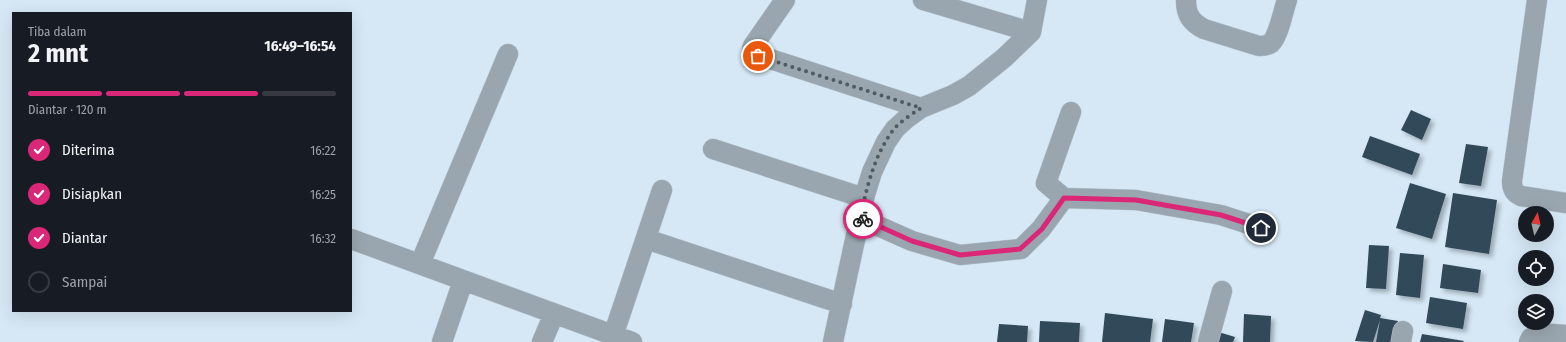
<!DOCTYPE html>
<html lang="id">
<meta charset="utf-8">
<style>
:root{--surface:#171b24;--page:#242831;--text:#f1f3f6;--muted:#9ea1a6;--line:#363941;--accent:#db2777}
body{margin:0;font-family:"Fira Sans Condensed",sans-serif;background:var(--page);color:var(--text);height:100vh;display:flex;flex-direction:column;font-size:15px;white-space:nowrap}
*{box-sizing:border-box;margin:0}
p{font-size:13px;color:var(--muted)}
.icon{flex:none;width:22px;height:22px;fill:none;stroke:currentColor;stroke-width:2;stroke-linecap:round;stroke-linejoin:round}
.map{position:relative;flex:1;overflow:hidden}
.details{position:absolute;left:12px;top:12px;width:340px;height:300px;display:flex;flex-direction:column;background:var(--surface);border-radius:0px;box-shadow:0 4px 16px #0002}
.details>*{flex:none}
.needle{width:26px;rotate:8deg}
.tools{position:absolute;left:1518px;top:206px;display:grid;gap:8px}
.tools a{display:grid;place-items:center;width:36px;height:36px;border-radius:50%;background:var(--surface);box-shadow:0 4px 16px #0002;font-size:20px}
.pin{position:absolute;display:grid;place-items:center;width:34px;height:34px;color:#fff;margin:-17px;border:2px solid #fff;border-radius:50%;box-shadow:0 1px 4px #0007}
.courier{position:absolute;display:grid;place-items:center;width:40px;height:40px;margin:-20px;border:3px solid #db2777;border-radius:50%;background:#fff;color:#222;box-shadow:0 1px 5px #0007}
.overview em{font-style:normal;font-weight:700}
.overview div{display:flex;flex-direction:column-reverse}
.overview{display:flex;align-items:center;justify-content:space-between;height:68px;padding:0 16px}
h1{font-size:26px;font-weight:700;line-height:30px}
.bar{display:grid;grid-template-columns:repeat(4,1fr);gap:6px 4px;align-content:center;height:48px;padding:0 16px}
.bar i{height:5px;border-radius:3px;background:var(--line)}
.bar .active{background:var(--accent)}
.bar p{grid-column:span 4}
ol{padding:0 16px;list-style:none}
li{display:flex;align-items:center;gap:12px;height:44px}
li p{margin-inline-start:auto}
li .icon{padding:4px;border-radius:50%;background:var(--accent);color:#fff;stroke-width:4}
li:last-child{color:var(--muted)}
li i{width:22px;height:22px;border:2px solid var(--line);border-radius:50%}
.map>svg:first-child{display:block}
.building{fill:#30495a;filter:url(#shadow)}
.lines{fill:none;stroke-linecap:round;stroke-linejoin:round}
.minor-casing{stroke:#b5c5d1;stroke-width:21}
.minor{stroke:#9aa6af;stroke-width:20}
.done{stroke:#4f5a61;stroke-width:4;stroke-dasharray:0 7.2}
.route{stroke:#db2777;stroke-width:5}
</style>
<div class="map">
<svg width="1566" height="342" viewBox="0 0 1566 342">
<defs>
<filter id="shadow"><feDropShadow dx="3.5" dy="3.5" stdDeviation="2" flood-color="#0004"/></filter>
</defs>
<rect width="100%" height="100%" fill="#d6e8f6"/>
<!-- building -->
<path class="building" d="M1411 110 1431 119 1422 140 1401 130Z
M1370 136 1420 154 1412 175 1362 157Z
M1466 144 1488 147 1481 186 1459 183Z
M1410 183 1446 194 1432 239 1396 228Z
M1453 193 1497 200 1489 254 1445 247Z
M1369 245 1389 246 1386 289 1366 288Z
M1400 253 1424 255 1420 298 1396 295Z
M1443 264 1481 270 1478 293 1440 288Z
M1430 297 1467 303 1463 329 1426 323Z
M1365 310 1381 315 1380 318 1398 321 1394 342H1376L1380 320 1373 342 1355 341Z
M1105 313 1153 319 1150 342H1102Z
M1244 314 1271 316 1270 342H1243Z
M1165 319 1194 323 1191 342H1162Z
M1040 321 1080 323 1079 342H1039Z
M999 324 1028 326 1027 342H997Z
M1215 331 1235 337 1233 342H1211Z
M1422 334 1464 341 1463 342H1420Z"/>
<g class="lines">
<defs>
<path id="minor" d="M785 0 753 46 752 49 755 54 921 108
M923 0 1031 32
M1186 0C1186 15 1191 22 1204 29L1259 46C1263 46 1267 46 1271 43 1279 35 1283 11 1287 0
M1537 0 1512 181C1512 189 1514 193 1521 196L1566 203
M713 149 864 198
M1064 198 1136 200 1221 215 1261 228
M860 218 912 241 960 255 1021 249 1041 229 1064 198 1046 183 1071 112
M351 239 632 342
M646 239 842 304
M420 264 508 54
M613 336 662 190
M442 342 463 281
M542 342 554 314
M833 342 864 198 872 172 886 142 895 129 907 118 921 108 953 95 969 86 1004 58 1031 32 1037 0
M1208 342 1222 291
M1401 342 1403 331
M1529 342 1531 338 1540 333 1566 335"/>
</defs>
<!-- minor casing -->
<use href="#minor" class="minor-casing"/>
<!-- minor -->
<use href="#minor" class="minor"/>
</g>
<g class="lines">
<!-- done -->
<path class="done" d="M758 56 921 108C912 114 901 121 894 129 874 155 867 187 860 218L863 219"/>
<!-- route -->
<path class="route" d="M863 219 912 241 960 255 1020 249 1042 229 1064 198 1136 200 1221 215 1261 228"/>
</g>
</svg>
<div class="tools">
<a><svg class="needle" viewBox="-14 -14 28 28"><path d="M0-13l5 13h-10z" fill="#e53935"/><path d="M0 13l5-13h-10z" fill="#9ea1a6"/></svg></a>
<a><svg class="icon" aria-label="locate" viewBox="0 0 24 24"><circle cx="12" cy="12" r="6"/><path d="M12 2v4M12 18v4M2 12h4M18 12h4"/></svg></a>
<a><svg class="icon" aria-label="layers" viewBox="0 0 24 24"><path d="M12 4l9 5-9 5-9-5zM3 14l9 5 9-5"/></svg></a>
</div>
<div class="pin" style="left:758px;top:56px;background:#ea580c"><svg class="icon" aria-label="bag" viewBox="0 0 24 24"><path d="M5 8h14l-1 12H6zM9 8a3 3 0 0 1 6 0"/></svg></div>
<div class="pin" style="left:1261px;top:228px;background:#1f2937"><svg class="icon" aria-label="home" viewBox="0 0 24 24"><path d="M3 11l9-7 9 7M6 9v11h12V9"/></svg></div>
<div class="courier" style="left:863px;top:219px"><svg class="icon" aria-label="bike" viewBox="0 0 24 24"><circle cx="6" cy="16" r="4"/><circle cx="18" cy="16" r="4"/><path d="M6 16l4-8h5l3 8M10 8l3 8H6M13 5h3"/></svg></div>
<section class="details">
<div class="overview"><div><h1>2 mnt</h1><p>Tiba dalam</p></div><em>16:49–16:54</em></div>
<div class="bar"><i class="active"></i><i class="active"></i><i class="active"></i><i></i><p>Diantar · 120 m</p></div>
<ol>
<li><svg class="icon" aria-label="check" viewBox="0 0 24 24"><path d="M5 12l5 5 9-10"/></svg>Diterima<p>16:22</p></li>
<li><svg class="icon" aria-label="check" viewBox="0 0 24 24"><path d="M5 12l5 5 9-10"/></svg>Disiapkan<p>16:25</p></li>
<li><svg class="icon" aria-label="check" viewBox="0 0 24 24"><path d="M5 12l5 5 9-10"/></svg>Diantar<p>16:32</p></li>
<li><i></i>Sampai</li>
</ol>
</section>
</div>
